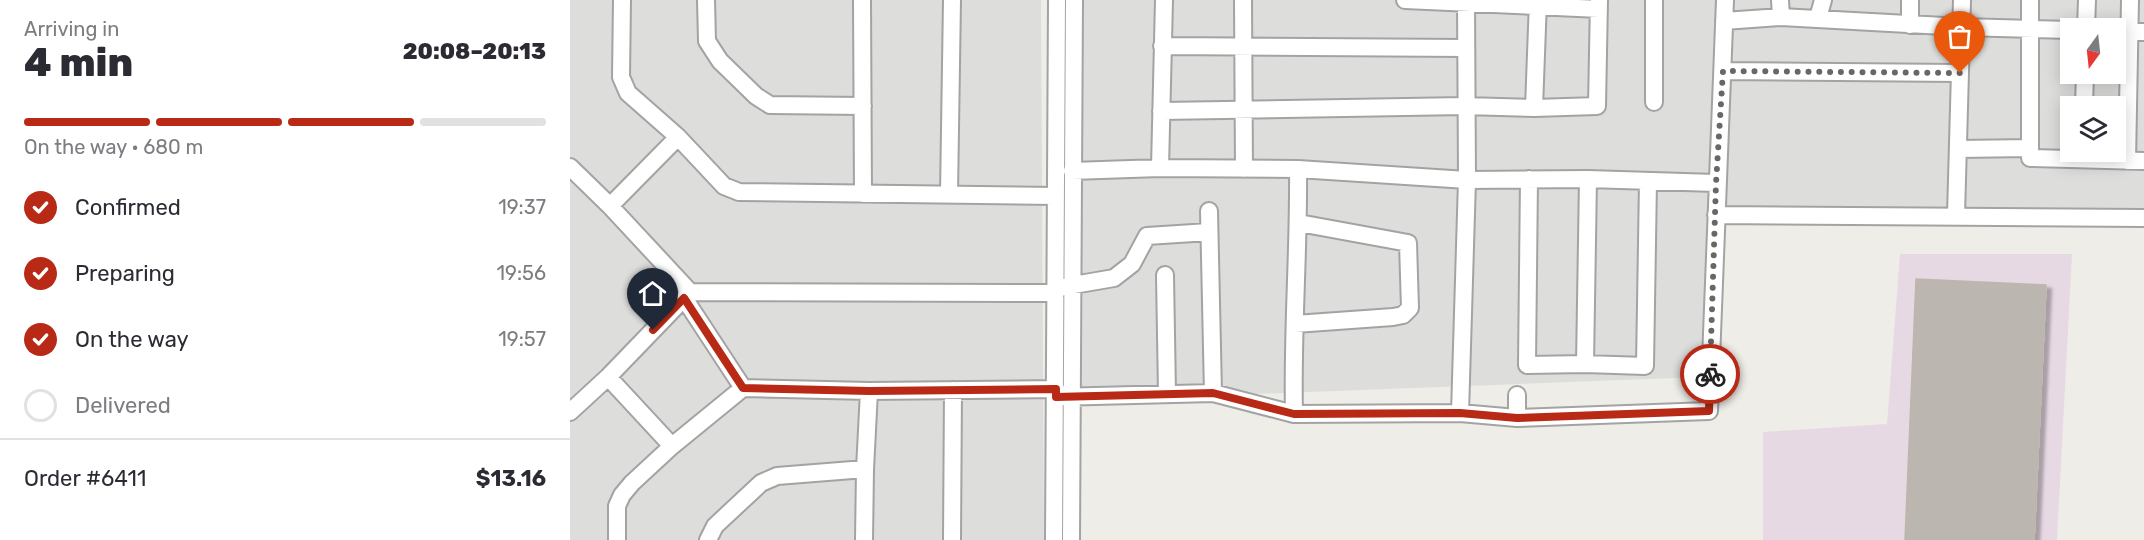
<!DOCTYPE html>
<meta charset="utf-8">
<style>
:root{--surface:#fff;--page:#f7f7f7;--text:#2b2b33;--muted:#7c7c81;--line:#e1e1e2;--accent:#b82a16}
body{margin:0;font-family:Rubik,sans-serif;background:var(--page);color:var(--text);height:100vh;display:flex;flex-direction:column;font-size:22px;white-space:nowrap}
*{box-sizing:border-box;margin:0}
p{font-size:20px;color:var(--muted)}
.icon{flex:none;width:33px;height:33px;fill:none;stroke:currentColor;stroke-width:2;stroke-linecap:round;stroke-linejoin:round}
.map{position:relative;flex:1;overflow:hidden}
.panel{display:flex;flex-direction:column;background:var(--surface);width:570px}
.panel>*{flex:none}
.needle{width:39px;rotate:195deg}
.fabs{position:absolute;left:1490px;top:18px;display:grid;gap:12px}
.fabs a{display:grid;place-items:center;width:66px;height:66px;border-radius:0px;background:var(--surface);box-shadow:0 3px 15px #0003;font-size:30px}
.pin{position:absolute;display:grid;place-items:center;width:51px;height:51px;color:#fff;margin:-62px -26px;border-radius:50% 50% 50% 0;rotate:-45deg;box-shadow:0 0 6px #0007}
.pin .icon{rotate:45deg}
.courier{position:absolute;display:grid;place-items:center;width:60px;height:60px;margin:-30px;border:4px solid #b82a16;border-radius:50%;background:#fff;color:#222;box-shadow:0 2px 8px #0007}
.headline em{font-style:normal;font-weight:800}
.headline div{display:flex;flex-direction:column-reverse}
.headline{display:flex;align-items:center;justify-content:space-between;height:102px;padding:0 24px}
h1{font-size:39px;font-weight:800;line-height:45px}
.bar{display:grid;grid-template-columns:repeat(4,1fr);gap:9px 6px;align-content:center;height:72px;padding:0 24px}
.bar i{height:8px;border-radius:4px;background:var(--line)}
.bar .selected{background:var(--accent)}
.bar p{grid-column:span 4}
.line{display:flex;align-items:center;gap:15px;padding:0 24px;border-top:2px solid var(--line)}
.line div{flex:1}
ol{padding:0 24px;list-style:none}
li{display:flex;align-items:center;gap:18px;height:66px}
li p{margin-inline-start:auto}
li .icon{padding:6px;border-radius:50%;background:var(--accent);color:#fff;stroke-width:4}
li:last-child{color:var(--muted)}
li i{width:33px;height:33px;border:3px solid var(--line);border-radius:50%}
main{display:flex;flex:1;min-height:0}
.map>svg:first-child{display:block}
.residential{fill:#dddddc;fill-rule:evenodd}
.industrial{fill:#e7d9e3}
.building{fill:#bcb6b0;stroke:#bfb6ab;stroke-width:1.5;filter:url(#shadow)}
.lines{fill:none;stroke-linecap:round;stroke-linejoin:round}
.minor-casing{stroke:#a3a3a3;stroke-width:20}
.minor{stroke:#fff;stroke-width:16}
.done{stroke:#686765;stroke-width:6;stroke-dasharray:0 10.8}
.route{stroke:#b82a16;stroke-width:8}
</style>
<main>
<section class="panel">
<div class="headline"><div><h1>4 min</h1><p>Arriving in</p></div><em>20:08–20:13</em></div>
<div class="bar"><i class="selected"></i><i class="selected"></i><i class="selected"></i><i></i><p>On the way · 680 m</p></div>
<ol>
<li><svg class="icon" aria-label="check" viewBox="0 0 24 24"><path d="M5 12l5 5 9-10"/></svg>Confirmed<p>19:37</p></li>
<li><svg class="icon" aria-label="check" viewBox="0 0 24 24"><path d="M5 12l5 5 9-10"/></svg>Preparing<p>19:56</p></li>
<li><svg class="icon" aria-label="check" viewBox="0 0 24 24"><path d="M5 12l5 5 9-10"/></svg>On the way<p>19:57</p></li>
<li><i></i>Delivered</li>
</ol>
<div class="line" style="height:78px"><div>Order #6411</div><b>$13.16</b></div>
</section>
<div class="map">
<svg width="1574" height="540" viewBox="0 0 1574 540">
<defs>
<filter id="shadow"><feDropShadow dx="5.5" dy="3.5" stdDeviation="1.5" flood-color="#0004"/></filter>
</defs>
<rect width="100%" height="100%" fill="#efede7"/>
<!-- residential -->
<path class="residential" d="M0 0H471L474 540H0Z
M501 0H1574V210L1141 207 1131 377 502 401ZM1500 28H1545V74H1500ZM1500 106H1545V152H1500Z"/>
<!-- industrial -->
<path class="industrial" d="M1330 254H1502L1487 540H1193V432L1317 424Z"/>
<!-- building -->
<path class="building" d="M1346 279 1476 285 1464 540H1335Z"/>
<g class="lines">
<defs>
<path id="minor" d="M52 0 51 77 58 93 108 137 154 186 169 192 486 196
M136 0 137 41 150 61 186 96 200 105 293 106
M292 0 293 194
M673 0 674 169
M835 0 1029 9
M1210 0 1211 17
M1460 0V158L1574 161
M1248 18 1253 0
M1154 21 1211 17 1392 27 1500 30
M1340 25V0
M1516 28 1517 0
M1545 31 1574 32
M592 46 896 48
M1153 71 1390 73
M1084 102V0
M1514 106 1515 74
M964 108 968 0
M591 111 895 106 964 108 1027 106 1029 0
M1388 149 1460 148
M1557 161 1560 0
M0 167 40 206 120 292 38 377 0 412
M590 168 594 0
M502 171 590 168 728 169 897 180 1018 179 1146 183
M959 179 957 365 1015 364 1018 179
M379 194 382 0
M40 206 108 137
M639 211 643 393
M1146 215 1574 218
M1386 215 1392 0
M595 275 597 394
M492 287 544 278 562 264 577 236 639 232
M120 292 486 293
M114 298 173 388
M725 324 823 317 833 315 840 308 838 243 729 223
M1015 364 1075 366 1078 181
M38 377 102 446
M486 397 643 393 724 414 890 413 947 418 1139 411 1155 0
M890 413 897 180 896 0
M724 414C722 332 729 251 728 169
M947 418V395
M47 540V506L52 495 62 483 102 446 173 388 299 391 486 389
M138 540 145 526 191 483 207 476 295 469
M294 540 295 469 299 391
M382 540 383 390
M484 540 487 0
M501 540 504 0"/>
</defs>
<!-- minor casing -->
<use href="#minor" class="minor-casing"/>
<!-- minor -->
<use href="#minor" class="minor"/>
</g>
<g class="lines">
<!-- done -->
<path class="done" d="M1140 374 1146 183 1153 71 1390 73"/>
<!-- route -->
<path class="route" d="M83 330 114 298 173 388 299 391 486 389V397L643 393 724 414 890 413 947 418 1139 411 1140 374"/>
</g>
</svg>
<div class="fabs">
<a><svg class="needle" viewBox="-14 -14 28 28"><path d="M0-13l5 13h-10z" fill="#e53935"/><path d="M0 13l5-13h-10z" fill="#7c7c81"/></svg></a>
<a><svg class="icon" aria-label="layers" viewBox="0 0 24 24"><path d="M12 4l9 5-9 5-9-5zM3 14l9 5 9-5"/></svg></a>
</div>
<div class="pin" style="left:1390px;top:73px;background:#ea580c"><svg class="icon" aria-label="bag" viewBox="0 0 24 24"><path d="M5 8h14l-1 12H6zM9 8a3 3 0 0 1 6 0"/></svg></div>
<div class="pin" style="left:83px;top:330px;background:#1f2937"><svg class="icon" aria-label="home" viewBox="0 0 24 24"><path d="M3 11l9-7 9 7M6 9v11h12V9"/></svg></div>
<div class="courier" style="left:1140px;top:374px"><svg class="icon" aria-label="bike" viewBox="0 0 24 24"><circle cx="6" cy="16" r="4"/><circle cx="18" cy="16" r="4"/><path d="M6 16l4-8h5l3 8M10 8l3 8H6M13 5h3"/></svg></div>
</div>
</main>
